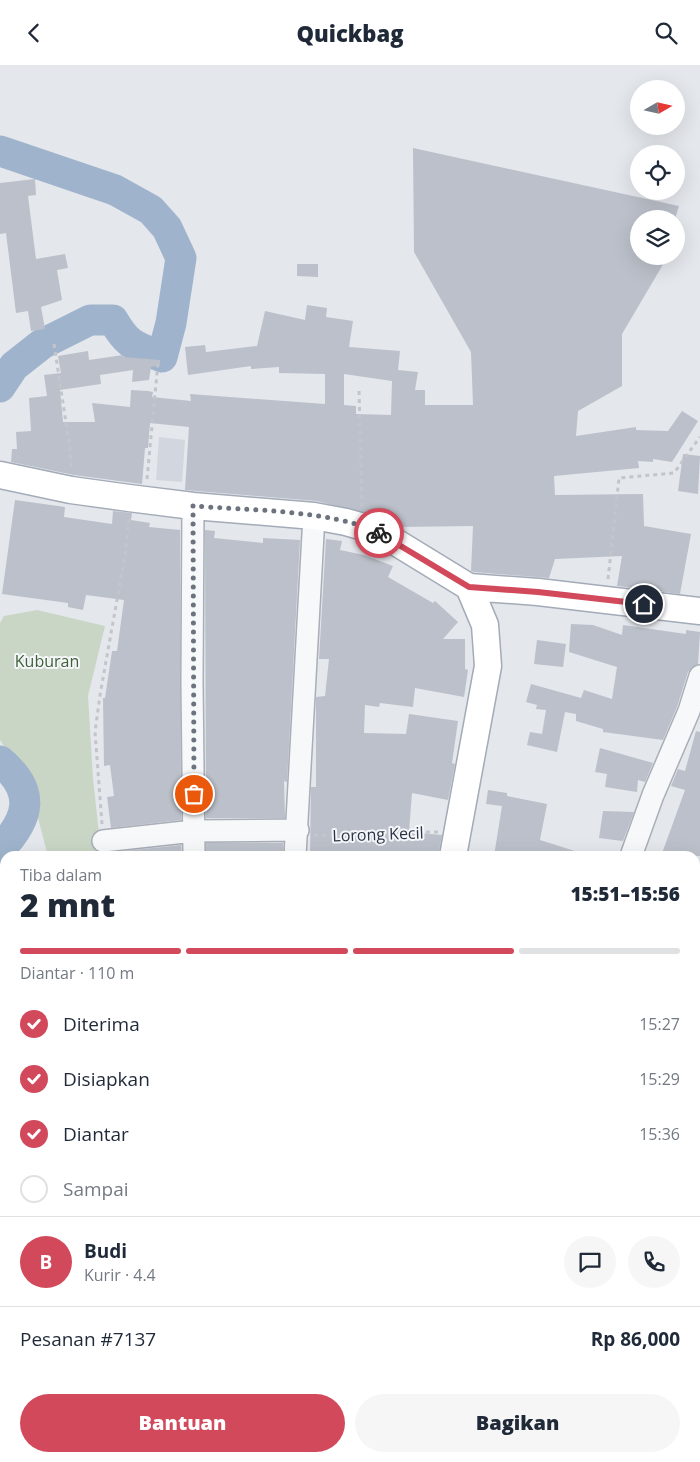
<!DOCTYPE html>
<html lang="id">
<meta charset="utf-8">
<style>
:root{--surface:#fff;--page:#f6f6f7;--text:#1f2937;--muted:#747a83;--line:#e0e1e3;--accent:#d1495b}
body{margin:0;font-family:"Open Sans",sans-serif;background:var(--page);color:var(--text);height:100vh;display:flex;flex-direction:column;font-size:19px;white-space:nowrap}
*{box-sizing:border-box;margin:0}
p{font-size:16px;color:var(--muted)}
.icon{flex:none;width:28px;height:28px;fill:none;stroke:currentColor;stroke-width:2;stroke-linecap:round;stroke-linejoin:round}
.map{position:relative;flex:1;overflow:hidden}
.drawer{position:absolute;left:0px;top:786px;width:700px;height:611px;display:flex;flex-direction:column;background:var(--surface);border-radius:15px 15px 0 0;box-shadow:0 5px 20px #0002}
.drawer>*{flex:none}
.needle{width:32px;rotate:81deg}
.fabs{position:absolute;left:630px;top:15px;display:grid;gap:10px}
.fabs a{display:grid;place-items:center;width:55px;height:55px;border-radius:50%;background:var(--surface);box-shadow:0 5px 20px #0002;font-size:25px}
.pin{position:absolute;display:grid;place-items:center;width:42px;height:42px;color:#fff;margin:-21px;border:2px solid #fff;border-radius:50%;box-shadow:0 1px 5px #0007}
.courier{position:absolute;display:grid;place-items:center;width:50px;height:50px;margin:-25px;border:4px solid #d1495b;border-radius:50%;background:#fff;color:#222;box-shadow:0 1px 6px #0007}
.head em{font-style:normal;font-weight:800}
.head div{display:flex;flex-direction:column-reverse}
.head{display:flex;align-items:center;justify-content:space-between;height:85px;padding:0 20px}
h1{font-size:32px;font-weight:800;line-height:38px}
.bar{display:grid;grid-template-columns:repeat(4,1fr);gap:8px 5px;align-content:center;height:60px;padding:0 20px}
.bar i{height:6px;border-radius:4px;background:var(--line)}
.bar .on{background:var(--accent)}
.bar p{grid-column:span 4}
.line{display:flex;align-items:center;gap:12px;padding:0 20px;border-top:1px solid var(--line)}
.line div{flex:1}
.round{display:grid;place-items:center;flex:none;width:52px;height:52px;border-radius:26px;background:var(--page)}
ol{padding:0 20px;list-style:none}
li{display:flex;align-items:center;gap:15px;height:55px}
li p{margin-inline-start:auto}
li .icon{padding:5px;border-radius:50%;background:var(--accent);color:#fff;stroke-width:4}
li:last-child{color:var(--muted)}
li i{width:28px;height:28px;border:2px solid var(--line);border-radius:50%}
.action{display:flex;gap:10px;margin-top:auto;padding:10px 20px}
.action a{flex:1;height:58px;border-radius:30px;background:var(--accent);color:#fff;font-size:20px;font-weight:800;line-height:58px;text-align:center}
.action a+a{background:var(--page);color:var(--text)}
header{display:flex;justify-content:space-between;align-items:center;height:65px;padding:0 20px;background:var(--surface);font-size:22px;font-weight:800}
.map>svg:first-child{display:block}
.built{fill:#d2d6de}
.green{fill:#c9d6c5}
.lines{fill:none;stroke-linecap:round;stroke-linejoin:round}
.river{stroke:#9fb4cc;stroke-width:31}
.building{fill:#bbc0ca;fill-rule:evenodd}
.minor-casing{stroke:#a9aeb7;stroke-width:24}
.major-casing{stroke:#a3abb8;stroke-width:29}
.path{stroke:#c2c5cb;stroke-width:3;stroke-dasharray:4 4;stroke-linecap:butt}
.minor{stroke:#f7f8fa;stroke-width:21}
.major{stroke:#fff;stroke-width:26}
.done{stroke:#6c737f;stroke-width:5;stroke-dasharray:0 9}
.route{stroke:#d1495b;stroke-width:6}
.labels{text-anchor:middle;stroke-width:4;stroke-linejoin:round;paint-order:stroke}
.park-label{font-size:16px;fill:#3f6138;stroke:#f4f6f9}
.street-label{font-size:16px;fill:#2b3445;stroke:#f4f6f9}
</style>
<header><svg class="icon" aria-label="back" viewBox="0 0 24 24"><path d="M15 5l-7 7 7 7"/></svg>Quickbag<svg class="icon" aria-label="search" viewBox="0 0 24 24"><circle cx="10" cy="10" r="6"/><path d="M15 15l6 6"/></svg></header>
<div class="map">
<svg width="700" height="1397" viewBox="0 0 700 1397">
<rect width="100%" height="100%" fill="#e4e7ec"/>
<!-- built -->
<path class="built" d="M159 372 185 375 182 417 156 415Z
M0 1173 5 1174V1349L0 1347Z
M0 1363 5 1365V1392L71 1393 83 1397H0Z"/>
<!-- green -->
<path class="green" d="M37 545 105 561 88 631 93 713 101 788 80 791H48L37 749 21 708 0 675V558L4 551Z"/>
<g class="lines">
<!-- river -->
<path class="river" d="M0 86 115 125 151 145 167 163 181 193 171 258 162 292C135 281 128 281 113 255H90L42 279 14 301 0 322
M0 696C36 726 30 753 0 784
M0 968 5 973
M0 1019 5 1014
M0 1162 5 1164
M695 1387 700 1392"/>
</g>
<!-- building -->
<path class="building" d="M413 83 679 141 675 154H639V191H668L622 269V321L578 346 576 371 636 362V365L668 366 682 346 698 356 672 397 653 394V397L638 396 639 403 554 411 555 430 643 429 644 461 691 469 680 529 617 521 622 491 555 494 549 513 474 507 471 506 473 461 400 462 378 451 317 436 185 425 189 362 150 358 148 383H145L142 419 74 410 11 397 12 384H17L16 367 31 366 29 333 47 331 44 310 61 308 58 291 88 286 89 295 123 290V292L160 295V300L151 302 149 315 132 317 133 305 100 310 101 319 60 325 63 357H95L92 338 130 342 131 325 148 326 153 327 152 332 191 336 190 329 325 339V309L279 308V302L251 304V301L188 310 185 282 205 280 206 287 257 281 265 246 305 255 307 240 327 243 326 252 353 256 349 282 400 286 398 305 418 307 415 325H425V340H473L471 287 414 187ZM344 309 392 316 391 350 356 349V341L344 340Z
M35 114 36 130 28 131 36 194 65 189 68 203 57 205 62 235 41 242 45 264 31 266 28 246 16 248 6 168 0 169V118Z
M297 199H318V212L297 211Z
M683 389 700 391 698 429 678 426Z
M15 435 65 442 64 452 112 459 113 446 132 448 131 455 150 458 149 462 180 465 181 755 111 763 107 732 114 731 110 700 104 701 103 633H105L112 586H117L124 535 86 530 83 545 68 542V538L2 529Z
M205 465 215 466 214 473 263 478V473L300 475 287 717 284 716 285 753H206Z
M326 474 342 476 340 485 364 490 393 501 388 512 433 538 435 536 458 557 443 574H465V604L468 605 464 632 415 623 413 642 380 638 379 642 365 640 364 668 406 669 409 649 458 656 452 698 455 699 448 735 412 728 409 767 442 770 438 791H310L311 722H316V632L325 631 329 594H319Z
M571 559 593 560 622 570 623 560 686 569V565L700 567 698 599 692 602 688 607 677 642 663 675 603 667V664L576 656V649L565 647 557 687 527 680 530 667 542 669 546 645 536 644 537 640 526 637 531 619 581 633 584 625 612 634 617 602 569 587Z
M537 575 566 579 563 602 534 599Z
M696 666 700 667V791H661L685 725 671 721 678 704 685 706Z
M600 683 653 698 645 717 638 715 637 727 605 722 607 709 595 707Z
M488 725 507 728V731L547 739 540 775 581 788V791H494L502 741 486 739Z
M603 746 634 747 623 776 599 773Z
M206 778H283V791H245V788L206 789Z
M181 780 182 791H115V787Z"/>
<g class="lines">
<defs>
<path id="minor" d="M193 441 192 617 194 791
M103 776 194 766 298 765
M295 791 314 451
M631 791 653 730 689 646 700 611
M695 906 700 908
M695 1108 700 1109
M0 1353 5 1355
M111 1392 124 1397
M517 1392 524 1397"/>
<path id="major" d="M0 410 71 425 129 433 193 441 314 451 346 457 374 465 389 473 469 522 485 560 488 601 453 791
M469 522 538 527 700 546
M353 1392 355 1397"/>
</defs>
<!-- minor casing -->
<use href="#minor" class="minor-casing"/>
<!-- major casing -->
<use href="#major" class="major-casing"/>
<!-- path -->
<path class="path" d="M54 279 70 384 71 404
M359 326 362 441
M147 414 158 298
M608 514 619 413 674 408 700 372
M102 759 95 667 100 630 125 490 129 453
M314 770C355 772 396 766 438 767
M0 1031 5 1026
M695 1035 700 1018
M695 1288 700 1289
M615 1392 620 1397
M552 1397 558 1392
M626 1397 631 1393 635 1397"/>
<!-- minor -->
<use href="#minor" class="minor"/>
<!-- major -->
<use href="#major" class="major"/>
</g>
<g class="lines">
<!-- done -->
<path class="done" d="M194 729 193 441C246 445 334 445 379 468"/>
<!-- route -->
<path class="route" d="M379 468 469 522 538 527 644 539"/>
</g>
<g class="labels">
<!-- park labels -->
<g class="park-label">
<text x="47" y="602">Kuburan</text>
</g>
<!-- street labels -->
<g class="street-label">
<text transform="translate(378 769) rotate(-2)" y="6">Lorong Kecil</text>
</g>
</g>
</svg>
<div class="fabs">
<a><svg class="needle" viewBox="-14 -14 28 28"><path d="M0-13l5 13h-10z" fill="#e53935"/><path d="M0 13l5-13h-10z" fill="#747a83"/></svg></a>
<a><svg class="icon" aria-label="locate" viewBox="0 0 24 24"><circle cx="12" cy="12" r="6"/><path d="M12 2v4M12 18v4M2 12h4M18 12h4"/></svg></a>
<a><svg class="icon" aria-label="layers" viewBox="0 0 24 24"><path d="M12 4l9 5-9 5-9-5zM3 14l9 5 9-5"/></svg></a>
</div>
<div class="pin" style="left:194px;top:729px;background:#ea580c"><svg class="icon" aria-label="bag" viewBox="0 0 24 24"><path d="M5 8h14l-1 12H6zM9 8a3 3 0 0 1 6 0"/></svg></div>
<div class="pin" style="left:644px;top:539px;background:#1f2937"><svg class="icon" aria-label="home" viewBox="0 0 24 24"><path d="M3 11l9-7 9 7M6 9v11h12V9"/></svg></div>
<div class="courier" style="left:379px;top:468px"><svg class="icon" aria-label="bike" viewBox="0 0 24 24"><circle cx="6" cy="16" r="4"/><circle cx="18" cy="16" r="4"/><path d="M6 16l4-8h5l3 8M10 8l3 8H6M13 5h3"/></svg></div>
<section class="drawer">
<div class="head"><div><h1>2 mnt</h1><p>Tiba dalam</p></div><em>15:51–15:56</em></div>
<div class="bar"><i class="on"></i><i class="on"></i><i class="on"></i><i></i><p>Diantar · 110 m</p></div>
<ol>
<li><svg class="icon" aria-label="check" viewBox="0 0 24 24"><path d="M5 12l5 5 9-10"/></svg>Diterima<p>15:27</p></li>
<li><svg class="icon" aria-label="check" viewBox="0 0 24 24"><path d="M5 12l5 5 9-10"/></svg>Disiapkan<p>15:29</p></li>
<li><svg class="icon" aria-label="check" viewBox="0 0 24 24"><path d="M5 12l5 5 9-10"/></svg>Diantar<p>15:36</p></li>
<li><i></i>Sampai</li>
</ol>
<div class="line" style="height:90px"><b class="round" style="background:var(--accent);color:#fff">B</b><div><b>Budi</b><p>Kurir · 4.4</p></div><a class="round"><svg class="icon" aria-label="chat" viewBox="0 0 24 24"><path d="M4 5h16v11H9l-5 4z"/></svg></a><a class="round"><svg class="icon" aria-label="phone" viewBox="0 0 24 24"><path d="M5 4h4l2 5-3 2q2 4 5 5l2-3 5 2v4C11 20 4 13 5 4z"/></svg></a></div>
<div class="line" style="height:65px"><div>Pesanan #7137</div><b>Rp 86,000</b></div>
<div class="action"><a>Bantuan</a><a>Bagikan</a></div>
</section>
</div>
